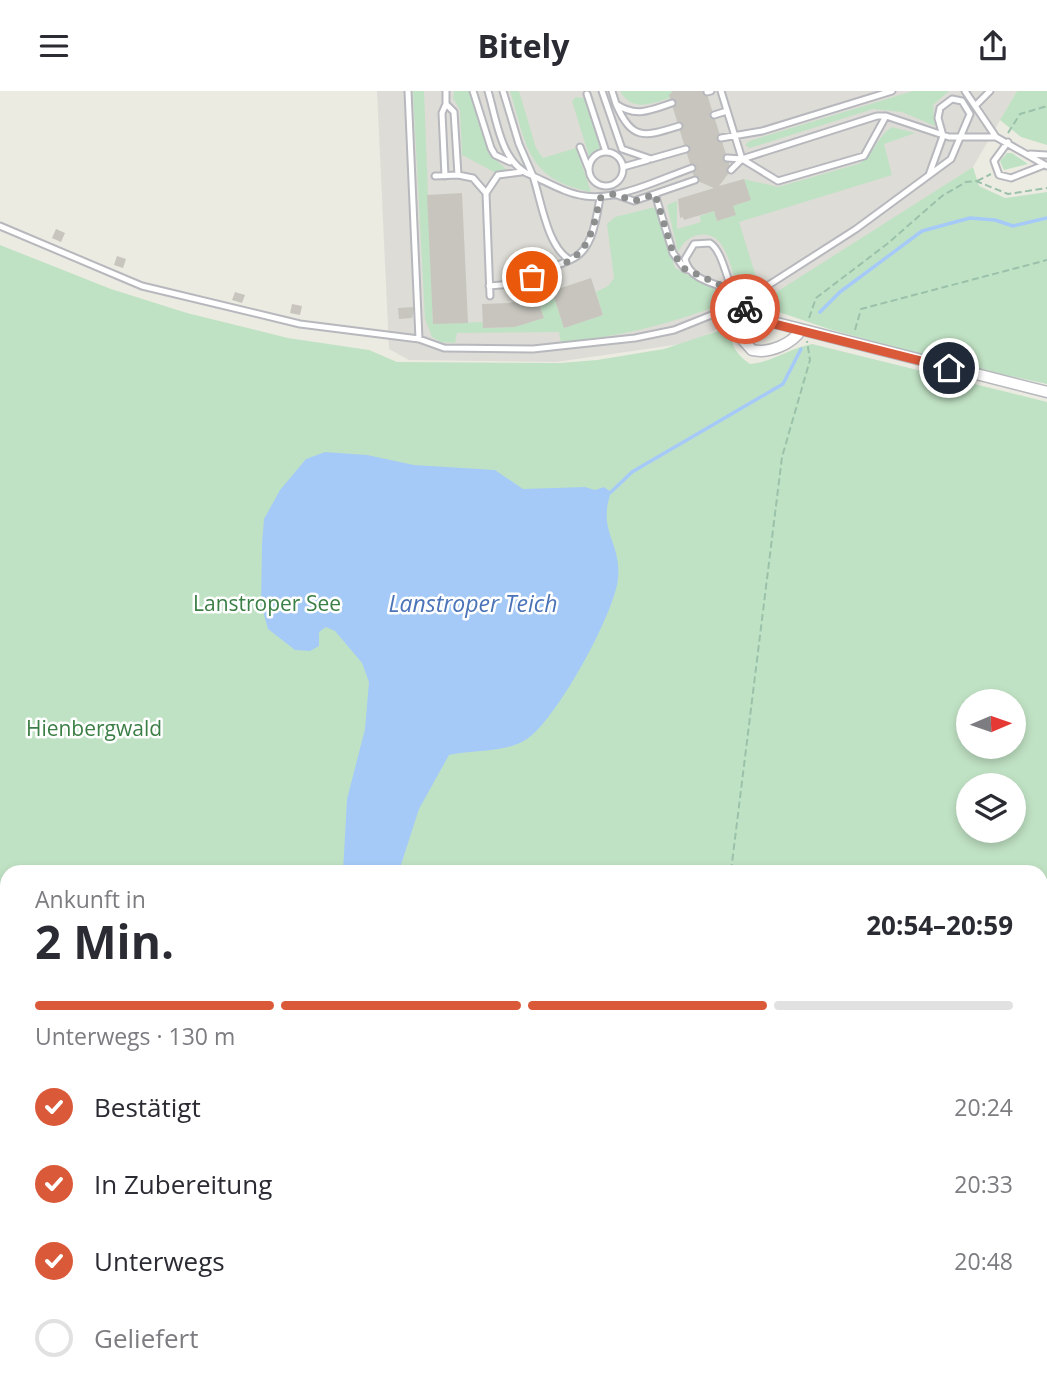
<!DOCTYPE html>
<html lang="de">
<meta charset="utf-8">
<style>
:root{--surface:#fff;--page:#f7f7f7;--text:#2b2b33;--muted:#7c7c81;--line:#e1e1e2;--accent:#da5939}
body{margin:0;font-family:"Open Sans",sans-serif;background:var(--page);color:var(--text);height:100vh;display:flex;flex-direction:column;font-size:26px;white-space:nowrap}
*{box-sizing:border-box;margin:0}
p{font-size:23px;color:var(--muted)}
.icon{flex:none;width:38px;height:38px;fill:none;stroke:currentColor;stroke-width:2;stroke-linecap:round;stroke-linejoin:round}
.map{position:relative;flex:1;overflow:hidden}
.details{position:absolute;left:0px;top:774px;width:1048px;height:527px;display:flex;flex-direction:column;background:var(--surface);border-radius:21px 21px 0 0;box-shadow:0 4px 10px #0003}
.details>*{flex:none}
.needle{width:46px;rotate:88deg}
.buttons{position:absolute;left:956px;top:598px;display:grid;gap:14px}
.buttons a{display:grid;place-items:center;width:70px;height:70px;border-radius:50%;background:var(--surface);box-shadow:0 4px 10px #0003;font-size:35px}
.pin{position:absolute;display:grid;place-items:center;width:60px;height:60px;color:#fff;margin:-30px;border:4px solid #fff;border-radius:50%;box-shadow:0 2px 7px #0007}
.courier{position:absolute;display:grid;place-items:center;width:70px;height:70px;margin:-35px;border:5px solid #da5939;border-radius:50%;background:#fff;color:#222;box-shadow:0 2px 9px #0007}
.overview em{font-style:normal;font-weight:700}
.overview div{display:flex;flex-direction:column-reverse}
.overview{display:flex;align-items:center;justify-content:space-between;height:119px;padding:0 35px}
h1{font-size:46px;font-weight:700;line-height:52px}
.bar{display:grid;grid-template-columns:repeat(4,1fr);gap:10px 7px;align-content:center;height:84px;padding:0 35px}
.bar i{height:9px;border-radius:5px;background:var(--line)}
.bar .current{background:var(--accent)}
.bar p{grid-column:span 4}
ol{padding:0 35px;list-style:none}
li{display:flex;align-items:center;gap:21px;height:77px}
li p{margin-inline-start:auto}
li .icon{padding:7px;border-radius:50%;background:var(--accent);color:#fff;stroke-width:4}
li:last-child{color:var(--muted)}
li i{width:38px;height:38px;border:4px solid var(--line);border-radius:50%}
header{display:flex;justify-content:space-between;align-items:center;height:91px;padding:0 35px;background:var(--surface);font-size:32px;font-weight:700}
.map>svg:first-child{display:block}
.industrial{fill:#dddcd6}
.green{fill:#c0e2c4;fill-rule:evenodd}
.water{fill:#a6caf7}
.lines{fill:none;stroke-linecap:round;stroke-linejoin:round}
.stream{stroke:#a6caf7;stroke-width:3.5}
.building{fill:#c7c5be}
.lane-casing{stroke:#b7b8bd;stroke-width:9}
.street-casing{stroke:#b7b8bd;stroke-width:13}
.secondary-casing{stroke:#b7b9bf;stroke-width:18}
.path{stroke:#9ac1aa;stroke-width:2;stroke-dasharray:7 3.5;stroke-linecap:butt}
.lane{stroke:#fff;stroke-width:5}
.street{stroke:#fff;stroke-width:10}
.secondary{stroke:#fff;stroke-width:14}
.done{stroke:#8d8e8e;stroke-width:7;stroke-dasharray:0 12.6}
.route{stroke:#da5939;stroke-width:9}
.labels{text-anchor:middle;stroke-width:5;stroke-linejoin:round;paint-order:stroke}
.park-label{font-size:21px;fill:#3b7f46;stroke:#fff}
.water-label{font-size:23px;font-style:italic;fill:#4b73b8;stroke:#fff}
</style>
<header><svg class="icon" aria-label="menu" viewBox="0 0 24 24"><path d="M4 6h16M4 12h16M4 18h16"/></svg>Bitely<svg class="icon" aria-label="share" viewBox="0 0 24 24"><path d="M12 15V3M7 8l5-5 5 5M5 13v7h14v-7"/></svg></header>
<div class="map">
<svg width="1047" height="1300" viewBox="0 0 1047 1300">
<rect width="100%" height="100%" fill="#ecebe2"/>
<!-- industrial -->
<path class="industrial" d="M377 0H1017L973 76 781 200 695 251 556 271 409 269 389 258Z"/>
<!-- green -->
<path class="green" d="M413 0H424L433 233 483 231V237L515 236 544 227 535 203 552 200 564 237 603 224 596 201 608 195 614 187 607 133 615 126 655 116 675 177 720 201 722 208 718 215C661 235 622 245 561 252L559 241 457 242 455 252 441 251 432 246 425 228Z
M454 0H470L489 62 508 80 496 82 462 64 460 19 453 7Z
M510 0H519L536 57 543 67 576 57 591 101C526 88 527 55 510 0Z
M620 0H673L670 7C650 13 632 21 620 0Z
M913 0H949L933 14 935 35 902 21 873 18 750 57 745 54 749 50Z
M1017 0H1047V54L1021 46 1000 29Z
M576 6 584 7 600 57 589 65 572 10Z
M892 36 915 42 884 53 892 84 739 131 759 195 740 199C729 180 728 138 698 144 688 146 682 153 678 161L667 114 677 110V138L701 131 700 125 714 120 717 130 735 124 733 115 750 109 744 88 778 96 858 73C874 65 876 46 892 36Z
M1007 62H1012L1028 73 1004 79 1000 70Z
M973 76 979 95 1005 107 1047 101V293L968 276 829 238 767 217 761 211Z
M0 154 111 198 187 222 288 247 369 259 397 271 560 272 597 269 664 258 730 236C731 254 735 262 750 273 773 271 790 257 812 253L1047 311V855L1041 862V780H7V1293H670L664 1300H0ZM968 611H1013V656H968ZM968 695H1013V740H968Z"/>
<!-- water -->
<path class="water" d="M325 361 367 364 414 374 495 379 523 398 585 396 595 399 604 396 611 401C597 441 622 451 618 488 614 524 556 629 527 648 507 662 471 659 449 664L419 718 399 780H343L347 708 365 638 369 591 362 572 335 540 326 536 319 541V555L310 560 295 559 268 538 261 513 262 452 264 428 280 399 306 368Z
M10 1293H560L557 1300H6Z"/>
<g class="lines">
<!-- stream -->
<path class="stream" d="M820 221 840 201 922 140 970 127 995 129 1013 135 1047 127
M611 401 632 381 783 293 801 258
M1046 1300 1047 1299"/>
</g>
<!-- building -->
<path class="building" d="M673 0H706L731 79 719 95 744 88 751 109 733 115 736 124 717 130 714 120 684 129 683 126 680 127 678 108 714 97 695 89 669 4Z
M462 102 468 232 433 233 427 104Z
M56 138 65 142 61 151 52 147Z
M117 165 126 168 123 177 114 174Z
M591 187 603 224 564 237 552 200Z
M235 201 245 204 242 212 232 209Z
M535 203 544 227 515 236 483 237 482 213 510 212Z
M292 213 302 215 300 224 290 222Z
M415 216 412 227 399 228 398 217Z"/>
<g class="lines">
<defs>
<path id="lane" d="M408 0 419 248
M473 0 491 57 495 64 510 71
M488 0C497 30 501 74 533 85 541 109 547 156 570 169 593 160 596 128 600 107
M503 0 519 53 533 85C549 92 567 103 585 105 618 110 660 88 692 77
M602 0 622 58 651 68 686 58
M612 0 616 13C636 27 651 19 672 12
M721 0 742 68 778 90 864 65 886 25
M965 0 996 46
M707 1 711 0
M587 3 606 61
M446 13 454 21 458 84
M616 13C632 50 644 46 679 35
M975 15 990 0
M714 24 727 20
M721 47 762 40 892 0
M1008 51 994 70 999 84 1011 87 1044 74
M580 56 589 79
M589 78a17 17 0 1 1 34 0a17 17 0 1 1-34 0Z
M1030 63 1047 64
M727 67 742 68 877 25H886L949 46H996L1047 75
M623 76 648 69
M731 79 742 68
M435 85 458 84 473 87 486 102 490 205
M445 85 442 22 446 13V0
M486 102 498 84 521 81
M614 103 634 110 695 89
M655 103 673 162 685 178 689 179
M0 135 142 195 300 233 419 248 444 257 533 258 635 247 674 239 739 213 755 228
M489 195 512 193 570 169
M729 198C712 192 689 188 685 168L694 153 710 152C724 161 727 195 739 213L856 138 951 68 970 23 962 10 952 8 940 17 938 27 943 45 929 84"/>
<path id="street" d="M801 239C792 253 769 263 752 259L743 249 748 231 761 228 1047 301"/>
<path id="secondary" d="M1041 904 1047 897
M694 1300 700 1293"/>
</defs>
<!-- lane casing -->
<use href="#lane" class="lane-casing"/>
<!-- street casing -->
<use href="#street" class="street-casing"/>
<!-- secondary casing -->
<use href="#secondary" class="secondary-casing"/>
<!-- path -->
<path class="path" d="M1008 42 1020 23 1047 15
M977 90 991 83
M809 227 816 207 887 153 942 105 966 91 976 90 1008 103 1047 97
M855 239 861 218 1047 169
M731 780 782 366 810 269 807 250
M1041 872 1047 865
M675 1300 681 1293"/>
<!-- lane -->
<use href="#lane" class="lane"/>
<!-- street -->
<use href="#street" class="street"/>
<!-- secondary -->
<use href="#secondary" class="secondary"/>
</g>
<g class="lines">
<!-- done -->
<path class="done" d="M532 186C584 167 589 160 600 107L614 103 634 110 655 103 673 162 685 178 729 198 745 218"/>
<!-- route -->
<path class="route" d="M745 218 755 228 949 277"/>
</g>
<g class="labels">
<!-- park labels -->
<g class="park-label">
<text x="267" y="520">Lanstroper See</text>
<text x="94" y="645">Hienbergwald</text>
</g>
<!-- water labels -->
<g class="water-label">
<text x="473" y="521">Lanstroper Teich</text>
</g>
</g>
</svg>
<div class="buttons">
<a><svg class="needle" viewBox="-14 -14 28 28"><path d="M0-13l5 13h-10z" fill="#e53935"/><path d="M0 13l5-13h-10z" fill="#7c7c81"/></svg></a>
<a><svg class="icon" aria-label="layers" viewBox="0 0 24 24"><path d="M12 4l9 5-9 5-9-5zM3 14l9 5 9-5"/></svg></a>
</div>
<div class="pin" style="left:532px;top:186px;background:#ea580c"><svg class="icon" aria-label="bag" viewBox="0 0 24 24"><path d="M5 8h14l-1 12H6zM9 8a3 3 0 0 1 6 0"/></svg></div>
<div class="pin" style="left:949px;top:277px;background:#1f2937"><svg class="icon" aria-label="home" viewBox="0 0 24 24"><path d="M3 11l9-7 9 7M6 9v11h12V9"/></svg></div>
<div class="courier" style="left:745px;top:218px"><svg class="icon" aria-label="bike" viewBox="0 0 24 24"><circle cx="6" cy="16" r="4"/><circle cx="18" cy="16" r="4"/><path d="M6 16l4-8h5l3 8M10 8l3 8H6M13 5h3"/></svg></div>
<section class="details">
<div class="overview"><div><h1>2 Min.</h1><p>Ankunft in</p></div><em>20:54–20:59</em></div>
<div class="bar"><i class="current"></i><i class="current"></i><i class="current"></i><i></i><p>Unterwegs · 130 m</p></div>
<ol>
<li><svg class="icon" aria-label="check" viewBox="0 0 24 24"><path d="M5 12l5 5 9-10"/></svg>Bestätigt<p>20:24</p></li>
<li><svg class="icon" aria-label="check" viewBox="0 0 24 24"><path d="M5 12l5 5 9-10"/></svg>In Zubereitung<p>20:33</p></li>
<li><svg class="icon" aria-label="check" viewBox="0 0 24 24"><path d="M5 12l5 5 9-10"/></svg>Unterwegs<p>20:48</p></li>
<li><i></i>Geliefert</li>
</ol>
</section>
</div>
